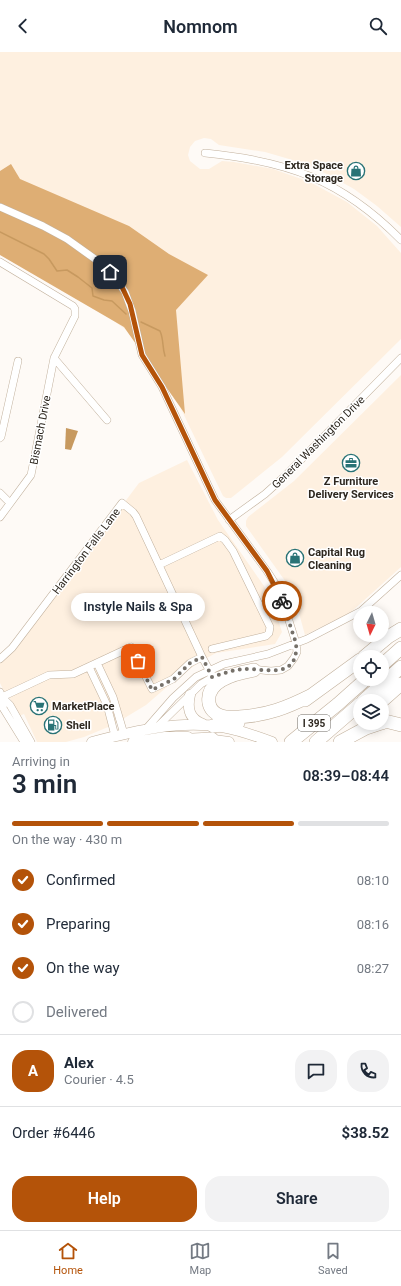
<!DOCTYPE html>
<meta charset="utf-8">
<style>
:root{--surface:#fff;--page:#f2f2f3;--text:#1f2937;--muted:#747a83;--line:#e0e1e3;--accent:#b45309}
body{margin:0;font-family:Roboto,sans-serif;background:var(--page);color:var(--text);height:100vh;display:flex;flex-direction:column;font-size:15px;white-space:nowrap}
*{box-sizing:border-box;margin:0}
p{font-size:13px;color:var(--muted)}
.icon{flex:none;width:22px;height:22px;fill:none;stroke:currentColor;stroke-width:2;stroke-linecap:round;stroke-linejoin:round}
.map{position:relative;height:690px;overflow:hidden}
.side{display:flex;flex-direction:column;background:var(--surface);flex:1}
.side>*{flex:none}
.needle{width:26px;rotate:185deg}
.fabs{position:absolute;left:353px;top:554px;display:grid;gap:8px}
.fabs a{display:grid;place-items:center;width:36px;height:36px;border-radius:50%;background:var(--surface);box-shadow:0 2px 10px #0003;font-size:20px}
.pin{position:absolute;display:grid;place-items:center;width:34px;height:34px;color:#fff;margin:-17px;border-radius:8px;box-shadow:0 2px 6px #0006}
.courier{position:absolute;display:grid;place-items:center;width:40px;height:40px;margin:-20px;border:3px solid #b45309;border-radius:50%;background:#fff;color:#222;box-shadow:0 1px 5px #0007}
.bubble{position:absolute;height:28px;border-radius:14px;background:var(--surface);box-shadow:0 2px 10px #0003;font-size:13px;font-weight:600;line-height:28px;text-align:center}
.overview em{font-style:normal;font-weight:600}
.overview div{display:flex;flex-direction:column-reverse}
.overview{display:flex;align-items:center;justify-content:space-between;height:68px;padding:0 12px}
h1{font-size:26px;font-weight:600;line-height:30px}
.bar{display:grid;grid-template-columns:repeat(4,1fr);gap:6px 4px;align-content:center;height:48px;padding:0 12px}
.bar i{height:5px;border-radius:3px;background:var(--line)}
.bar .selected{background:var(--accent)}
.bar p{grid-column:span 4}
.line{display:flex;align-items:center;gap:10px;padding:0 12px;border-top:1px solid var(--line)}
.line div{flex:1}
.round{display:grid;place-items:center;flex:none;width:42px;height:42px;border-radius:16px;background:var(--page)}
ol{padding:0 12px;list-style:none}
li{display:flex;align-items:center;gap:12px;height:44px}
li p{margin-inline-start:auto}
li .icon{padding:4px;border-radius:50%;background:var(--accent);color:#fff;stroke-width:4}
li:last-child{color:var(--muted)}
li i{width:22px;height:22px;border:2px solid var(--line);border-radius:50%}
.primary-button{display:flex;gap:8px;margin-top:auto;padding:8px 12px}
.primary-button a{flex:1;height:46px;border-radius:16px;background:var(--accent);color:#fff;font-size:16px;font-weight:600;line-height:46px;text-align:center}
.primary-button a+a{background:var(--page);color:var(--text)}
header{display:flex;justify-content:space-between;align-items:center;height:52px;padding:0 12px;background:var(--surface);font-size:18px;font-weight:600}
.dock{display:flex;justify-content:space-around;align-items:center;height:56px;border-top:1px solid var(--line);background:var(--surface);font-size:11px;color:var(--muted)}
.dock a{display:grid;justify-items:center;gap:2px}
.dock .selected{color:var(--accent)}
.map>svg:first-child{display:block}
.built{fill:#fef0e0}
.forest{fill:#deae74}
.water{fill:#c7995f}
.lines{fill:none;stroke-linecap:round;stroke-linejoin:round}
.stream{stroke:#c7995f;stroke-width:1.5}
.street-casing{stroke:#c1b09c;stroke-width:8}
.secondary-casing{stroke:#c1b09c;stroke-width:11}
.highway-casing{stroke:#c1b09c;stroke-width:14}
.street{stroke:#fff;stroke-width:7}
.secondary{stroke:#fff;stroke-width:10}
.highway{stroke:#fff;stroke-width:13}
.done{stroke:#76716a;stroke-width:4;stroke-dasharray:0 7.2}
.route{stroke:#b45309;stroke-width:5}
.labels{text-anchor:middle;stroke-width:3;stroke-linejoin:round;paint-order:stroke}
.shield{fill:#fff;stroke:#6c6862;stroke-width:1}
.shield-label{font-size:10px;font-weight:bold;fill:#2d271f}
.poi-label{font-size:11px;font-weight:bold;fill:#2d271f;stroke:#fff;text-anchor:start}
.street-label{font-size:11px;fill:#2d271f;stroke:#fff}
</style>
<header><svg class="icon" aria-label="back" viewBox="0 0 24 24"><path d="M15 5l-7 7 7 7"/></svg>Nomnom<svg class="icon" aria-label="search" viewBox="0 0 24 24"><circle cx="10" cy="10" r="6"/><path d="M15 15l6 6"/></svg></header>
<div class="map">
<svg width="401" height="690" viewBox="0 0 401 690">
<rect width="100%" height="100%" fill="#fefaf6"/>
<!-- built -->
<path class="built" d="M0 0H401V175L377 154 354 137 327 122 296 109 265 100 219 93 211 87 204 86 195 89 190 95 188 103 190 109 200 117H209L222 109 234 110 273 117 310 130 347 150 377 174 401 201V287L282 405 231 446H226L223 444 169 332 125 277 104 262 0 199Z
M401 323V515L350 561 305 583 297 554 288 533 246 474V469L248 465 294 429Z
M187 408 218 468 264 534 274 555 282 580 275 592 216 601 205 607 183 621 146 653 113 673 84 685 66 690H37L24 662 19 664 7 640 5 641 0 631V609L13 599 139 431Z"/>
<!-- forest -->
<path class="forest" d="M11 112 20 127 129 174 169 202 208 223 176 258 185 362 124 275 0 203V119Z"/>
<!-- water -->
<path class="water" d="M66 376 78 379 71 398 65 397Z"/>
<g class="lines">
<!-- stream -->
<path class="stream" d="M0 180 44 202 49 207 57 219 67 218 78 225 92 236 93 244 104 248 112 249 126 262
M141 270 160 279C164 288 162 295 165 304"/>
<defs>
<path id="street" d="M205 101C288 109 342 128 401 188
M0 155 43 174 67 187 102 212 110 219 125 240 132 259 142 303 162 335 215 448 267 519 276 533 285 556 296 591 297 600 294 606 288 614 281 618 271 619 251 617
M0 210 73 254 75 257V264L54 306 107 368
M0 386 1 385 18 309
M0 441 10 451
M0 465 31 423 54 306
M229 468 265 442 285 424 401 306
M159 513 220 484 225 488 233 499 270 575 269 581 266 584 212 597
M0 607 12 596 122 451 133 460 136 464 202 605 213 625
M97 611 113 645 124 682
M89 615 107 653 115 684
M0 640 2 645 10 653 31 690
M2 645 49 623 73 622 131 595 152 637 173 627 190 611 202 605
M2 645 3 656 24 690
M156 676 201 632 213 625 225 621
M146 677 173 646 196 625 224 612 268 602 307 587 361 559 401 523"/>
<path id="secondary" d="M190 643C187 656 189 667 203 672
M206 687 229 690
M92 690C135 679 178 668 222 675 240 678 256 684 272 690
M133 690 165 685H188"/>
<path id="highway" d="M364 605 388 585 401 577
M382 613 401 596
M254 618C237 621 205 628 209 651 210 657 215 662 221 664 227 666 233 665 239 665 268 663 286 656 312 643
M305 648 360 608
M363 649 401 615
M382 649 401 632
M382 671 385 669 401 673
M213 674 238 671
M136 690 138 689
M179 690 193 688 212 687
M291 690 338 652 366 627
M316 690 360 652
M340 690 366 676 381 671"/>
</defs>
<!-- street casing -->
<use href="#street" class="street-casing"/>
<!-- secondary casing -->
<use href="#secondary" class="secondary-casing"/>
<!-- highway casing -->
<use href="#highway" class="highway-casing"/>
<!-- street -->
<use href="#street" class="street"/>
<!-- secondary -->
<use href="#secondary" class="secondary"/>
<!-- highway -->
<use href="#highway" class="highway"/>
</g>
<g class="lines">
<!-- done -->
<path class="done" d="M138 609 152 638 174 627 190 611 202 605 212 625C222 622 232 618 243 617 265 616 299 629 296 591L282 549"/>
<!-- route -->
<path class="route" d="M110 220 122 235 130 252 142 303 162 335 215 448 267 519 282 549"/>
</g>
<!-- icons -->
<defs>
<symbol id="shop-ring" viewBox="-11 -11 22 22"><circle r="9.5" fill="#fff" stroke="#297376" stroke-width="1.5"/><path d="M-5-2.5h2.3a2.7 3.5 0 0 1 5.4 0H5L5.5 6h-11ZM-1.5-2.5h3a1.5 2.3 0 0 0-3 0Z" fill="#297376"/></symbol>
<symbol id="office-ring" viewBox="-11 -11 22 22"><circle r="9.5" fill="#fff" stroke="#297376" stroke-width="1.5"/><path d="M-6-3h4V-5.5h4V-3h4V5H-6ZM-1-4.5V-3h2v-1.5ZM-6 0V1H6V0Z" fill="#297376"/></symbol>
<symbol id="supermarket-ring" viewBox="-11 -11 22 22"><circle r="9.5" fill="#fff" stroke="#297376" stroke-width="1.5"/><path d="M-6-5.5h2.5l.6 2H6L4.5 2H-2.5L-4.4-4H-6ZM-1.5 3.2a1.3 1.3 0 1 0 .1 0ZM3 3.2a1.3 1.3 0 1 0 .1 0Z" fill="#297376"/></symbol>
<symbol id="fuel-ring" viewBox="-11 -11 22 22"><circle r="9.5" fill="#fff" stroke="#297376" stroke-width="1.5"/><path d="M-5.5-6h7V0h2V4h1.3V-2.5L3-4.5l.8-.8L6-3V5H2.5V1h-1V6h-7ZM-4.2-4.7v3.2H.2V-4.7Z" fill="#297376"/></symbol>
</defs>
<g fill-rule="evenodd">
<use href="#shop-ring" x="346" y="109" width="20" height="20"/>
<use href="#office-ring" x="341" y="401" width="20" height="20"/>
<use href="#shop-ring" x="285" y="496" width="20" height="20"/>
<use href="#supermarket-ring" x="29" y="644" width="20" height="20"/>
<use href="#fuel-ring" x="43" y="663" width="20" height="20"/>
</g>
<g class="labels">
<!-- shield labels -->
<rect class="shield" x="298" y="663" width="32" height="16" rx="3"/>
<g class="shield-label">
<text x="314" y="675">I 395</text>
</g>
<!-- poi labels -->
<g class="poi-label">
<text x="343" y="117" text-anchor="end">Extra Space<tspan x="343" dy="13">Storage</tspan></text>
<text x="351" y="433" text-anchor="middle">Z Furniture<tspan x="351" dy="13">Delivery Services</tspan></text>
<text x="308" y="504">Capital Rug<tspan x="308" dy="13">Cleaning</tspan></text>
<text x="52" y="658">MarketPlace</text>
<text x="66" y="677">Shell</text>
</g>
<!-- street labels -->
<g class="street-label">
<text transform="translate(40 378) rotate(-79)" y="4">Bismach Drive</text>
<text transform="translate(318 390) rotate(-45)" y="4">General Washington Drive</text>
<text transform="translate(86 499) rotate(-53)" y="4">Harrington Falls Lane</text>
</g>
</g>
</svg>
<div class="fabs">
<a><svg class="needle" viewBox="-14 -14 28 28"><path d="M0-13l5 13h-10z" fill="#e53935"/><path d="M0 13l5-13h-10z" fill="#747a83"/></svg></a>
<a><svg class="icon" aria-label="locate" viewBox="0 0 24 24"><circle cx="12" cy="12" r="6"/><path d="M12 2v4M12 18v4M2 12h4M18 12h4"/></svg></a>
<a><svg class="icon" aria-label="layers" viewBox="0 0 24 24"><path d="M12 4l9 5-9 5-9-5zM3 14l9 5 9-5"/></svg></a>
</div>
<div class="pin" style="left:138px;top:609px;background:#ea580c"><svg class="icon" aria-label="bag" viewBox="0 0 24 24"><path d="M5 8h14l-1 12H6zM9 8a3 3 0 0 1 6 0"/></svg></div>
<div class="pin" style="left:110px;top:220px;background:#1f2937"><svg class="icon" aria-label="home" viewBox="0 0 24 24"><path d="M3 11l9-7 9 7M6 9v11h12V9"/></svg></div>
<div class="courier" style="left:282px;top:549px"><svg class="icon" aria-label="bike" viewBox="0 0 24 24"><circle cx="6" cy="16" r="4"/><circle cx="18" cy="16" r="4"/><path d="M6 16l4-8h5l3 8M10 8l3 8H6M13 5h3"/></svg></div>
<div class="bubble" style="left:71px;top:541px;width:134px">Instyle Nails &amp; Spa</div>
</div>
<section class="side">
<div class="overview"><div><h1>3 min</h1><p>Arriving in</p></div><em>08:39–08:44</em></div>
<div class="bar"><i class="selected"></i><i class="selected"></i><i class="selected"></i><i></i><p>On the way · 430 m</p></div>
<ol>
<li><svg class="icon" aria-label="check" viewBox="0 0 24 24"><path d="M5 12l5 5 9-10"/></svg>Confirmed<p>08:10</p></li>
<li><svg class="icon" aria-label="check" viewBox="0 0 24 24"><path d="M5 12l5 5 9-10"/></svg>Preparing<p>08:16</p></li>
<li><svg class="icon" aria-label="check" viewBox="0 0 24 24"><path d="M5 12l5 5 9-10"/></svg>On the way<p>08:27</p></li>
<li><i></i>Delivered</li>
</ol>
<div class="line" style="height:72px"><b class="round" style="background:var(--accent);color:#fff">A</b><div><b>Alex</b><p>Courier · 4.5</p></div><a class="round"><svg class="icon" aria-label="chat" viewBox="0 0 24 24"><path d="M4 5h16v11H9l-5 4z"/></svg></a><a class="round"><svg class="icon" aria-label="phone" viewBox="0 0 24 24"><path d="M5 4h4l2 5-3 2q2 4 5 5l2-3 5 2v4C11 20 4 13 5 4z"/></svg></a></div>
<div class="line" style="height:52px"><div>Order #6446</div><b>$38.52</b></div>
<div class="primary-button"><a>Help</a><a>Share</a></div>
</section>
<nav class="dock">
<a class="selected"><svg class="icon" aria-label="home" viewBox="0 0 24 24"><path d="M3 11l9-7 9 7M6 9v11h12V9"/></svg>Home</a>
<a><svg class="icon" aria-label="map" viewBox="0 0 24 24"><path d="M3 6l6-2 6 2 6-2v14l-6 2-6-2-6 2zM9 4v14M15 6v14"/></svg>Map</a>
<a><svg class="icon" aria-label="saved" viewBox="0 0 24 24"><path d="M7 4h10v16l-5-4-5 4z"/></svg>Saved</a>
</nav>
